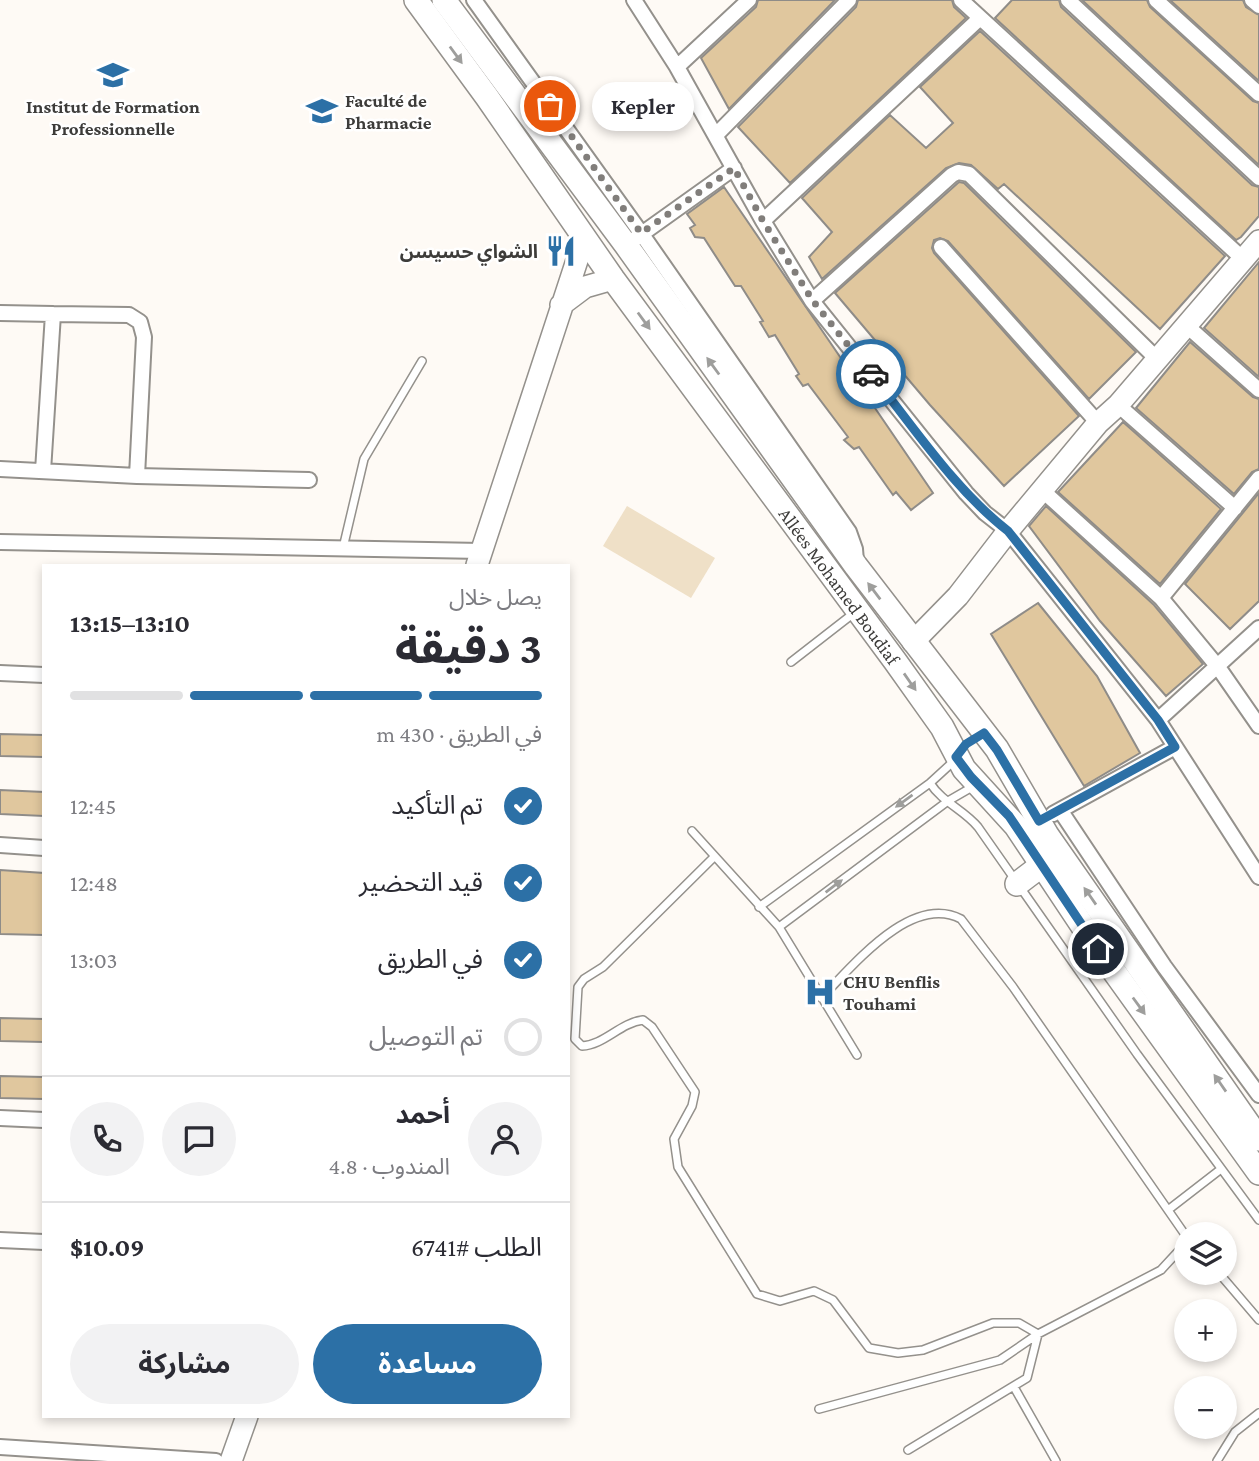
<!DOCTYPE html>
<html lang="ar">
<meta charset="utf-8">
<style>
:root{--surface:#fff;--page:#f2f2f3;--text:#2b2b33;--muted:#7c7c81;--line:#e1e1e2;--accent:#2c70a6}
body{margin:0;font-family:"Crimson Pro","Noto Sans Arabic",serif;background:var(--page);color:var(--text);direction:rtl;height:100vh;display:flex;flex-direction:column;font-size:26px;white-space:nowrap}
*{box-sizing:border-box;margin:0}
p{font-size:23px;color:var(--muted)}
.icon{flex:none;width:38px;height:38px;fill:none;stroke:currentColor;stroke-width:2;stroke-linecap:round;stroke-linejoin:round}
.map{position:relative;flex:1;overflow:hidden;direction:ltr}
.side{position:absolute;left:42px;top:564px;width:528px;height:854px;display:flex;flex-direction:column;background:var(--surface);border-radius:0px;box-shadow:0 4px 10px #0003;direction:rtl}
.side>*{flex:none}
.controls{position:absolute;left:1174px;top:1222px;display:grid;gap:14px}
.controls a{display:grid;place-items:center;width:63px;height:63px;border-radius:50%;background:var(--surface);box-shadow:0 4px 10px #0003;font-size:35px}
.pin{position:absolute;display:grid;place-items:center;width:60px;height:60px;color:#fff;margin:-30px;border:4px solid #fff;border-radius:50%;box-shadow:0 2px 7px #0007}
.courier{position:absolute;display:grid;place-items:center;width:70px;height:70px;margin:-35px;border:5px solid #2c70a6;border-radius:50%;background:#fff;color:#222;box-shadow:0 2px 9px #0007}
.bubble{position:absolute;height:49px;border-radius:24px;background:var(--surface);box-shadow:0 4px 10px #0003;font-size:23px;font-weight:700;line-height:49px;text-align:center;direction:rtl}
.overview em{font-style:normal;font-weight:700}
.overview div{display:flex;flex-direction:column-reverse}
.overview{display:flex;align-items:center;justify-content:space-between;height:119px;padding:0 28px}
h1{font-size:46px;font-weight:700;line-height:52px}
.bar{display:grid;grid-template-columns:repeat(4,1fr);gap:10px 7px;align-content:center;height:84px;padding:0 28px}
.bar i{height:9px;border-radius:5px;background:var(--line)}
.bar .active{background:var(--accent)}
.bar p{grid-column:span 4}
.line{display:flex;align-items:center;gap:18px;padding:0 28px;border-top:2px solid var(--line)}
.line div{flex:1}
.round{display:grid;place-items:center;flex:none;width:74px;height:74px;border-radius:37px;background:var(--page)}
ol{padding:0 28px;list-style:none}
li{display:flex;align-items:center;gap:21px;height:77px}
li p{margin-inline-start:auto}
li .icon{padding:7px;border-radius:50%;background:var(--accent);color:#fff;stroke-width:4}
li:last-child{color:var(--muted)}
li i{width:38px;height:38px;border:4px solid var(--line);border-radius:50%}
.primary-button{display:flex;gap:14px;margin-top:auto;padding:14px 28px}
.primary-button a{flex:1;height:80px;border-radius:42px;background:var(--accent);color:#fff;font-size:28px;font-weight:700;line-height:80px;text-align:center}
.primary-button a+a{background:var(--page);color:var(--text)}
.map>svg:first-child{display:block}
.green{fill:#efe0c7}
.building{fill:#e0c79e;stroke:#8f8c88;stroke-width:2}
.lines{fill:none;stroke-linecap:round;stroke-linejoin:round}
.lane-casing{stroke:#94918c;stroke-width:10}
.street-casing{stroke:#94918c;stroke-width:18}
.secondary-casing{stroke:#94918c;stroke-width:24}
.primary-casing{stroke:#94918c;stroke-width:26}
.lane{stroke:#fff;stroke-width:7}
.street{stroke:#fff;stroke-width:14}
.secondary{stroke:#fff;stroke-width:21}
.primary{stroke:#fff;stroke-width:23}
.oneway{fill:#9e9e9c}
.done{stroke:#817e7b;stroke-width:7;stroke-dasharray:0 12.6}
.route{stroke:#2c70a6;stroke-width:9}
.labels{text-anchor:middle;stroke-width:5;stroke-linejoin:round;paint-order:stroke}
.poi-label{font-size:19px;font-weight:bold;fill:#3d3c3a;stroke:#fff;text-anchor:start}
.street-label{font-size:19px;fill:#3d3c3a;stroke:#fff}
</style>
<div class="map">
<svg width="1259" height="1461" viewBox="0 0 1259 1461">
<rect width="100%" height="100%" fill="#fefaf5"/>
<!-- green -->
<path class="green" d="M627 506 715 558 691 598 603 546Z"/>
<!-- building -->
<path class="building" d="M758 0H835L729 109 701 58 756 7Z
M858 0H952L954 7 966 18 790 183 738 127 856 7Z
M1012 0H1059L1061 7 1252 185 1259 187V216L1241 237 1236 240 995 18Z
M1082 0H1147L1150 7 1253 101 1259 103V165Z
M1170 0H1243L1246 7 1259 15V81Z
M980 31 1225 256 1160 329 1004 184 998 189 971 165 959 163 946 168 822 279 809 257 832 232 802 198 890 115 926 148 953 123 920 87Z
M959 182 964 183 1136 352 1089 399 948 241 940 238 934 240 932 248 934 253 1079 416 1004 486 930 405 835 293Z
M724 187 933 493 911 510 896 492 893 495 859 447 854 449 844 440 848 437 808 384 803 386 796 376 799 374 775 335 769 337 760 322 763 321 741 286H735L704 238 695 237 690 228 695 225 687 214Z
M1259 262V377L1204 328Z
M1190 342 1253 397 1259 399V469L1252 472 1234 494 1136 408Z
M1123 422 1221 509 1160 584 1058 492Z
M1259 493V601L1230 629 1185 584Z
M1046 506 1154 605 1203 664 1166 696 1100 621 1029 526Z
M1038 603 1097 676 1140 753 1084 786 991 634Z
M0 734 44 735V757L0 756Z
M0 790 44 792V816L0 814Z
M0 870 44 873V935L0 934Z
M0 1018 44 1019V1042L0 1041Z
M0 1076 44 1077V1099L0 1098Z"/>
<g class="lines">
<defs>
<path id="lane" d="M343 548 364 459 422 361
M791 662 854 613
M930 783C942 802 964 810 978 827L1137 1054 1259 1220
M692 831 779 927 857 1055
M714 857 603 967 584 979 578 987 575 1039 582 1046C604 1045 620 1023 643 1020L652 1027 695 1092 692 1106 674 1139 678 1167 757 1294 780 1301 814 1291 833 1300 869 1348 898 1353 923 1350 993 1323H1019L1038 1334 1027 1378 908 1450
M759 907 930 783 954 761
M779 927 948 801 974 786
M821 998C853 966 911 893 961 919L1013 987 1186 1236
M1168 1210 1221 1169
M1218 1272 1259 1320
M1014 1387 1056 1461
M819 1409 1000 1360 1038 1334 1161 1270 1186 1243
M1217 1461 1235 1432 1259 1413"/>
<path id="street" d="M474 0 641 233 849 532 855 549 856 561
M634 0 677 67 763 221 812 301 966 493 985 513 1008 531 1158 720 1259 877
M961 0 1243 259
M1068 0 1259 178
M1156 0 1259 94
M1252 0 1259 6
M677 67 749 0
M716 135 849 0
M763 221 979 19
M636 238 734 168
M941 247 1098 423
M812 301 952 175 958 172 969 174 1157 359
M0 313 53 314
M1187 326 1259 390
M1118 405 1235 508
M0 469 137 476 309 480
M43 471 53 314 129 315 140 322 144 337 137 476
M1043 491 1161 598 1218 667 1259 726
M0 542 482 551
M1161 598 1259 478
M0 673 44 675
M1158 720 1259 628
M1060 810 1164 966 1259 1095
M1053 814 1175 747
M0 845 44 848
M0 1118 44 1120
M0 1240 44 1242
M0 1447 216 1461"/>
<path id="secondary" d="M561 305 585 287 613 279
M477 565 584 239
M913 642 958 596 1008 531 1098 423 1118 405 1259 241
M231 1461 247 1416"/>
<g id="primary">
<path id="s1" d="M416 0 487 97 613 279 895 661 942 727 964 769 1016 826 1098 949 1259 1173"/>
<path d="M444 0 626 245 856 566 997 749 1047 835 1259 1139"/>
<path d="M1017 884 1042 865"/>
</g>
</defs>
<!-- lane casing -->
<use href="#lane" class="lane-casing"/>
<!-- street casing -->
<use href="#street" class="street-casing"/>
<!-- secondary casing -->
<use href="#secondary" class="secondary-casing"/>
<!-- primary casing -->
<use href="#primary" class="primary-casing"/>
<!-- lane -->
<use href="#lane" class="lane"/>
<!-- street -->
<use href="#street" class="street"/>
<!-- secondary -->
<use href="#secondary" class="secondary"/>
<!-- primary -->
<use href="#primary" class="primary"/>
</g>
<!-- one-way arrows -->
<defs><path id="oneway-solid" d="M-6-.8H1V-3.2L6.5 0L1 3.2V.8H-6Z" transform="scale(1.75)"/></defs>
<g class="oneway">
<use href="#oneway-solid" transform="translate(456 55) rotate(54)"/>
<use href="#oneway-solid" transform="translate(644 321) rotate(54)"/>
<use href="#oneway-solid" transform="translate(713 366) rotate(-126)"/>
<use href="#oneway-solid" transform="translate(874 591) rotate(-127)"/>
<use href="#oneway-solid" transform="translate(910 682) rotate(55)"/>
<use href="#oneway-solid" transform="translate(904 801) rotate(144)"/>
<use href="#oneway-solid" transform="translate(834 886) rotate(-37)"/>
<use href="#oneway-solid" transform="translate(1090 896) rotate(-125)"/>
<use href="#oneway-solid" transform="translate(1139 1006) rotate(54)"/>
<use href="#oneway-solid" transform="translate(1220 1083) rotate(-125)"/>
</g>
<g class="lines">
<!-- done -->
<path class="done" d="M550 106 641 233 734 168 763 221 813 301 871 374"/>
<!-- route -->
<path class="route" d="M871 374C914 427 954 489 1008 531L1158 720 1175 747 1039 821 997 750 984 733 966 744 956 757 971 777 1009 816 1098 949"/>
</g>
<!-- icons -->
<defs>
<symbol id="university-bare" viewBox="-9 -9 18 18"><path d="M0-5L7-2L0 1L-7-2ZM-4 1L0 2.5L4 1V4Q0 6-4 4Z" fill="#2c70a6" stroke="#fff" stroke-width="2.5" paint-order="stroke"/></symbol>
<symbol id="restaurant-bare" viewBox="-9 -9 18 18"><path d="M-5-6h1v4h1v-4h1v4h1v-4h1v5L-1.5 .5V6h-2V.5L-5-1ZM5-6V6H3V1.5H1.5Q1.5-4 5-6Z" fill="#2c70a6" stroke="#fff" stroke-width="2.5" paint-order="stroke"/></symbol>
<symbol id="hospital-bare" viewBox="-9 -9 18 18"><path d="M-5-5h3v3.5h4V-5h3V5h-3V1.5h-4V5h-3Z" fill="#2c70a6" stroke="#fff" stroke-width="2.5" paint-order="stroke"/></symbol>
</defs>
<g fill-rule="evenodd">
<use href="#university-bare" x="91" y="53" width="44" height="44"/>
<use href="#university-bare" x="300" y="89" width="44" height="44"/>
<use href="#restaurant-bare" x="539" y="229" width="44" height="44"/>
<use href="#hospital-bare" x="798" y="970" width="44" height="44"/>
</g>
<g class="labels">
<!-- poi labels -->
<g class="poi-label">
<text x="345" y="107">Faculté de<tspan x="345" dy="22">Pharmacie</tspan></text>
<text x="113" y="113" text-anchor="middle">Institut de Formation<tspan x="113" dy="22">Professionnelle</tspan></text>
<text x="538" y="258" text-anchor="end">الشواي حسيسن</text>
<text x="843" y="988">CHU Benflis<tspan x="843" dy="22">Touhami</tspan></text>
</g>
<!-- street labels -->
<g class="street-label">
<text dy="7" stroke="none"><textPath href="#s1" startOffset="723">Allées Mohamed Boudiaf</textPath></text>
</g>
</g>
</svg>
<div class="controls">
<a><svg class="icon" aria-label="layers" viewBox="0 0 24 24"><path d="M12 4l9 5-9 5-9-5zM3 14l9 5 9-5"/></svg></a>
<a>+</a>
<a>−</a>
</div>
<div class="pin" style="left:550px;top:106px;background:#ea580c"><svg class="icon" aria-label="bag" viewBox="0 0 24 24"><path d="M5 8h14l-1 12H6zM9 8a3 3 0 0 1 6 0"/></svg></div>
<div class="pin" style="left:1098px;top:949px;background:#1f2937"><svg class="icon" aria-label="home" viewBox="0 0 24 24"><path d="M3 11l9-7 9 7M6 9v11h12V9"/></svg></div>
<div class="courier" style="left:871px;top:374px"><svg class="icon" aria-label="car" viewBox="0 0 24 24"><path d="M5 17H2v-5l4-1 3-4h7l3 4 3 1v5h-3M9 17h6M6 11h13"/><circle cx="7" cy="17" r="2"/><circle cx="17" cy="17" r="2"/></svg></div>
<div class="bubble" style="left:592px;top:82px;width:102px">Kepler</div>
<section class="side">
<div class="overview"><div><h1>3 دقيقة</h1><p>يصل خلال</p></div><em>13:10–13:15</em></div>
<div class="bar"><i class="active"></i><i class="active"></i><i class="active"></i><i></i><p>في الطريق · 430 m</p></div>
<ol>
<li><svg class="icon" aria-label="check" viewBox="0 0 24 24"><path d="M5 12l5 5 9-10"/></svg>تم التأكيد<p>12:45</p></li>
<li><svg class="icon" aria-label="check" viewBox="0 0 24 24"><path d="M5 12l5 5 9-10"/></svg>قيد التحضير<p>12:48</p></li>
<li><svg class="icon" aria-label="check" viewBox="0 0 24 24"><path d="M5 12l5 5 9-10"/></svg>في الطريق<p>13:03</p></li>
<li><i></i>تم التوصيل</li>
</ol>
<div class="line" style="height:126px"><a class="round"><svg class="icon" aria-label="person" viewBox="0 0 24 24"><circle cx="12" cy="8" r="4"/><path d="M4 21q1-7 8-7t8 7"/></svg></a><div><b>أحمد</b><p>المندوب · 4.8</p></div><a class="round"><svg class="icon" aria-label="chat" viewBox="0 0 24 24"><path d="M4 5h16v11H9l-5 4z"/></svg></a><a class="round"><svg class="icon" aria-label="phone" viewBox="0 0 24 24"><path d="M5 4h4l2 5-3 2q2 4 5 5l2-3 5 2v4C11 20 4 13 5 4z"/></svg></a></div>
<div class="line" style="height:91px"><div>الطلب #6741</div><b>$10.09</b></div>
<div class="primary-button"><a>مساعدة</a><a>مشاركة</a></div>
</section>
</div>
